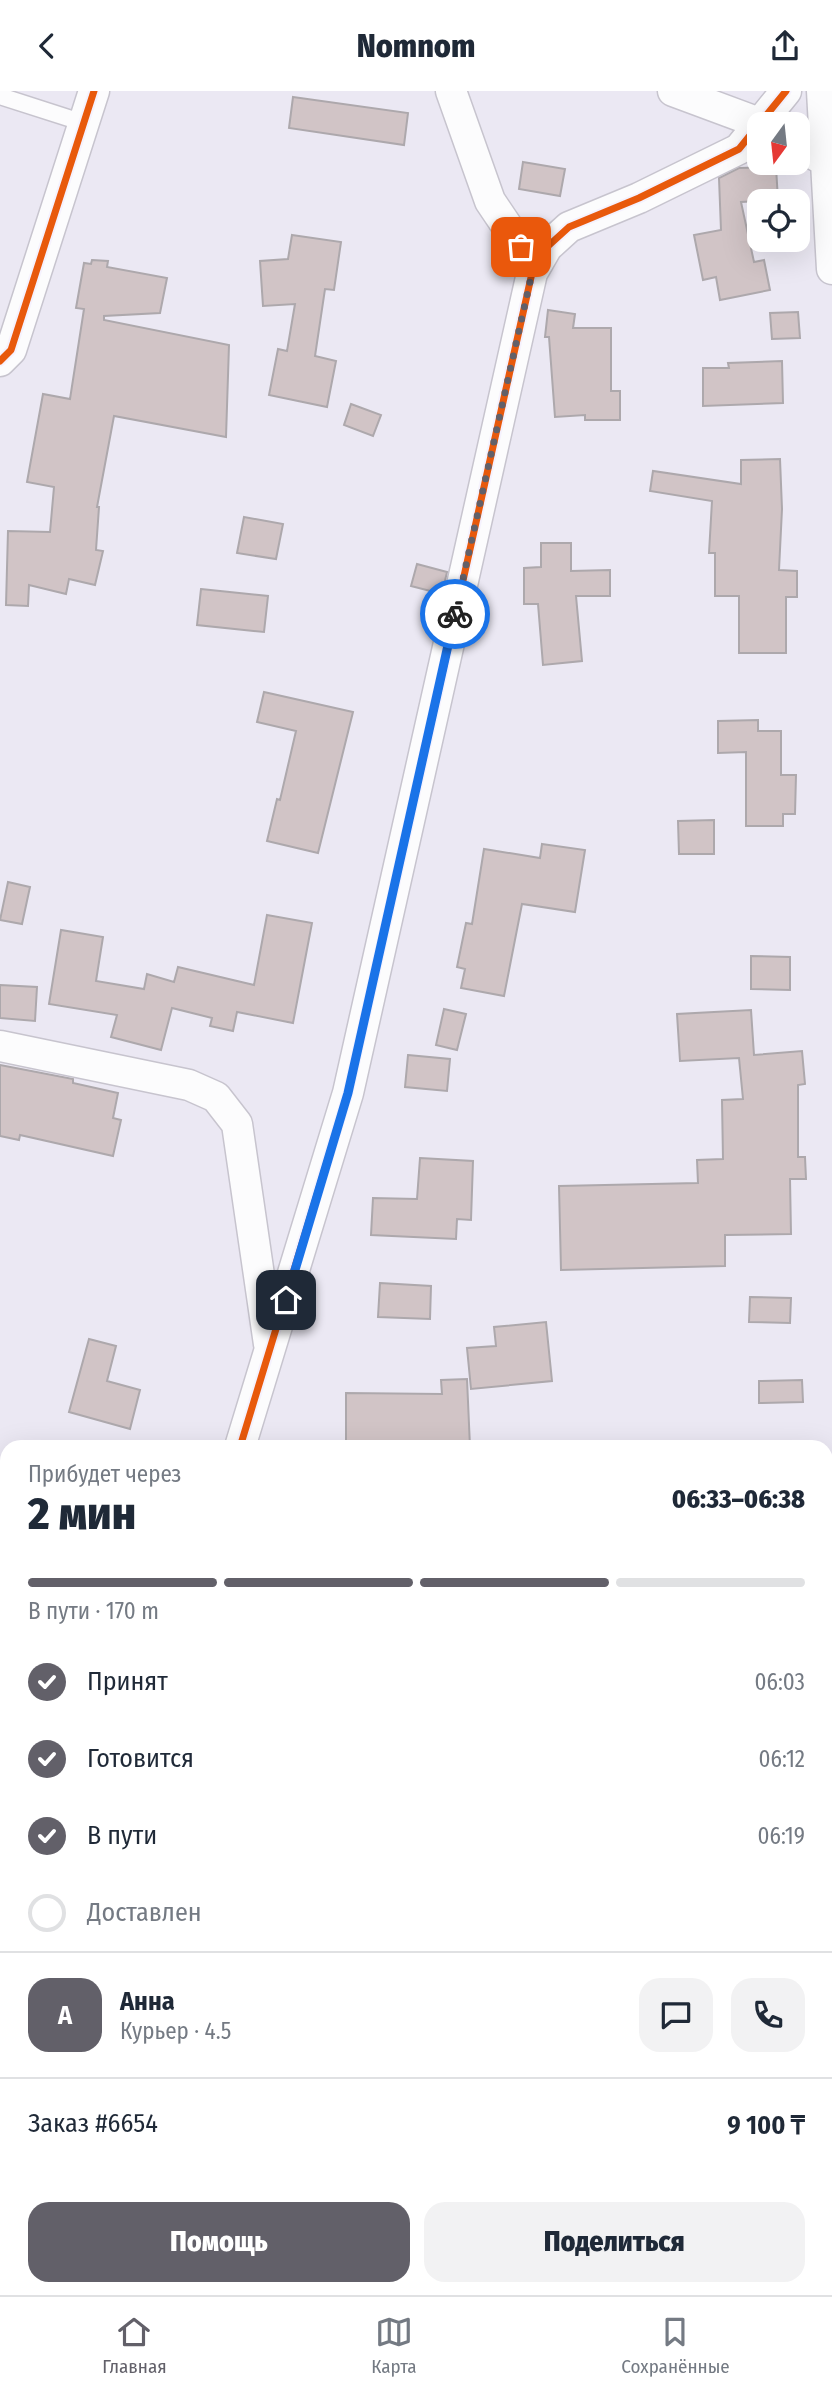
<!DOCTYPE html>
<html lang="ru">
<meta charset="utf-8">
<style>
:root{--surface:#fff;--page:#f2f2f3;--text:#1f2937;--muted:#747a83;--line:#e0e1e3;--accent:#626069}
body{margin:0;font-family:"Fira Sans Condensed",sans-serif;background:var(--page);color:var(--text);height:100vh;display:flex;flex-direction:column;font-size:26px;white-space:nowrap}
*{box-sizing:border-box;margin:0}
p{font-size:23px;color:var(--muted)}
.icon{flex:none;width:38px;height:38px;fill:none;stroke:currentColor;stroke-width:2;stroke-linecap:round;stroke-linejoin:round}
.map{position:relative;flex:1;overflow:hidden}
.sheet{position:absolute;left:0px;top:1349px;width:833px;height:856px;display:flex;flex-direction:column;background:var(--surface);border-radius:21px 21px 0 0;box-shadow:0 7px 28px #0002}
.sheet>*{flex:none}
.needle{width:46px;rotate:195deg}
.controls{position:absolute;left:747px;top:21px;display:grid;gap:14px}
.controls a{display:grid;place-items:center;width:63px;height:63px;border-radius:14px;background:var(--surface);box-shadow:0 7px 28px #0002;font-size:35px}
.pin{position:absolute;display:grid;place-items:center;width:60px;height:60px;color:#fff;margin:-30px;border-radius:14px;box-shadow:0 4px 10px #0006}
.courier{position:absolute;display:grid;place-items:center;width:70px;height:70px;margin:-35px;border:5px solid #1a73e8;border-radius:50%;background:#fff;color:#222;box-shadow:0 2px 9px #0007}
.head em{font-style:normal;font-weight:800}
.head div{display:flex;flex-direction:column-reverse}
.head{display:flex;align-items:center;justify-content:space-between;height:119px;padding:0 28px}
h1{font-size:46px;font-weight:800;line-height:52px}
.bar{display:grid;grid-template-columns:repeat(4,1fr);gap:10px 7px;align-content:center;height:84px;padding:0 28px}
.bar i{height:9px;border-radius:5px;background:var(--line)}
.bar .selected{background:var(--accent)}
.bar p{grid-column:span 4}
.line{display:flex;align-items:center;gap:18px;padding:0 28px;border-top:2px solid var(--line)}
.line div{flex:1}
.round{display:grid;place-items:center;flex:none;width:74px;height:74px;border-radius:21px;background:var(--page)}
ol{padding:0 28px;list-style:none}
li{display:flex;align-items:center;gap:21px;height:77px}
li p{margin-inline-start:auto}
li .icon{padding:7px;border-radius:50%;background:var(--accent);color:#fff;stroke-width:4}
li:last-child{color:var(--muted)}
li i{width:38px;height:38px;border:4px solid var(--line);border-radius:50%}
.action{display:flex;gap:14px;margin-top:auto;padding:14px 28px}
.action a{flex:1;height:80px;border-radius:21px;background:var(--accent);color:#fff;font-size:28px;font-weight:800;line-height:80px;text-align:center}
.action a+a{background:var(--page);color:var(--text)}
header{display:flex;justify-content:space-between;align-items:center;height:91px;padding:0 28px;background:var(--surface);font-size:32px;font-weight:800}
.tabs{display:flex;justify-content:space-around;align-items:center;height:98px;border-top:2px solid var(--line);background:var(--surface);font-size:19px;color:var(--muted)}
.tabs a{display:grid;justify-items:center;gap:4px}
.tabs .selected{color:var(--accent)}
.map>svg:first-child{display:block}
.building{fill:#d1c4c6;stroke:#ada8ac;stroke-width:2}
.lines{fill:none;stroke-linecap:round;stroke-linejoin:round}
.service-casing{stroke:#c7c4ce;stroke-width:19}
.minor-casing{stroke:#c7c4ce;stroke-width:33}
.service{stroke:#fcfcfd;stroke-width:16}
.minor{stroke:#fcfcfd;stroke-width:30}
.cycleway-casing{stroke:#f5f2fe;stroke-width:11}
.cycleway{stroke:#e8590c;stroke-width:7}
.done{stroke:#626069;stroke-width:7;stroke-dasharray:0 12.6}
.route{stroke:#1a73e8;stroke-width:9}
</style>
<header><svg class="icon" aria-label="back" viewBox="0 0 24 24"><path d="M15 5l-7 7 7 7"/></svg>Nomnom<svg class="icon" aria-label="share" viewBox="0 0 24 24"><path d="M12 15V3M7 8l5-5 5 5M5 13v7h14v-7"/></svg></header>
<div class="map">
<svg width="832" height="2204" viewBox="0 0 832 2204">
<rect width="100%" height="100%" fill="#ebe8f3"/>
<!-- building -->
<path class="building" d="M293 6 408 22 404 54 289 37Z
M523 71 565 78 560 105 519 98Z
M776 76 778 109 741 111 754 171 764 169 770 199 720 209 716 186 703 189 694 144 721 139 719 87 739 77Z
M292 144 341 151 334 199 325 198 315 265 336 270 327 316 269 304 278 258 287 260 295 213 263 215 260 170 288 168Z
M92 169 108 170 107 176 167 187 160 222 104 225V229L229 254 226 346 114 325 97 416H99L96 459 103 460 95 494 69 488 66 503 29 494 28 515 6 514 8 440 50 441 54 396 27 391 43 303 70 308 84 218 76 217 84 172 91 173Z
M548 219 575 223 573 237H611V300H620V329H585V324L555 326 549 246H545Z
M798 221 800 247 772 248 770 222Z
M782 270 783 312 703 315V277H729L728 272Z
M351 313 381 324 373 345 344 334Z
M780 368 782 418 779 479 797 480V506H786V562H739V505H715V462H709L712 410 650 400 653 380 741 393V369Z
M244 426 283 433 276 468 237 462Z
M541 452H571V480L610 479V505H576L582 570 543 574 538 513H524V477L541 476Z
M417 473 447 481 442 503 411 495Z
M201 498 268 505 264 541 197 534Z
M264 601 353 621 318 762 267 750 277 708 280 709 296 640 257 631Z
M758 629V640H781V684H796L795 723H783V735H746V661L718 662V630Z
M714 729V763H679L678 730Z
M542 753 585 759 575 821 522 813 504 905 461 897 465 878 457 876 466 832 472 833 484 758 540 767Z
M8 791 30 796 22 833 0 829Z
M267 824 312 832 293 932 237 921 233 940 210 935 212 927 172 917 161 959 111 946 117 924 49 913 61 839 103 846 96 890 144 898 147 883 174 891 178 876 254 894Z
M751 865 790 866V899L751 898Z
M0 894 37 896 35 930 0 927Z
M444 918 466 923 457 959 436 954Z
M751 919 754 964 802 960 805 993 798 994V1066H805L806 1088H790L791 1143 725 1144V1175L561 1179 559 1095 698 1092 697 1069 723 1068 722 1009 743 1008 739 967 680 970 677 923Z
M408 964 450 968 447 1000 405 996Z
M0 974 73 988V992L118 1002 113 1027 121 1029 113 1065 20 1044 19 1049 0 1045Z
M420 1067 473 1070 471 1129 457 1128 456 1148 371 1144 373 1107 417 1108Z
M380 1192 431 1195 430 1228 378 1226Z
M750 1206 791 1207 790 1232 749 1231Z
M546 1231 552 1290 471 1298 467 1257 496 1255 494 1236Z
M89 1248 116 1255 107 1290 140 1299 130 1338 69 1321Z
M467 1288 470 1356H346V1302L442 1303 441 1289Z
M802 1289 803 1311 759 1312V1290Z"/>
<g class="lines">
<defs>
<path id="service" d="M0 5 84 32"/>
<path id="minor" d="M451 0 490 110 521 156 532 182
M673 0 762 33
M822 0 832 178
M798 54 827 71
M0 270 11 259 94 0
M0 955 189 994 216 1006 237 1033 269 1253
M240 1356 348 1002 532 182 547 156 569 136 639 107 739 58 786 0
M826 1514H832
M0 1687 7 1688
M215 2204 216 2198"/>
</defs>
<!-- service casing -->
<use href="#service" class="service-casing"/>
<!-- minor casing -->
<use href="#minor" class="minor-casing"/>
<!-- service -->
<use href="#service" class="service"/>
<!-- minor -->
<use href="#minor" class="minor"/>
<defs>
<path id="cycleway" d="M0 270 11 259 94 0
M240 1356 348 1002 532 182 547 156 569 136 639 107 739 58 786 0"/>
</defs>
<!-- cycleway casing -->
<use href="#cycleway" class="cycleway-casing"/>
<!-- cycleway -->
<use href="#cycleway" class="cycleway"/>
</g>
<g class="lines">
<!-- done -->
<path class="done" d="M455 523 532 182 521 156"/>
<!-- route -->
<path class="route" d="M286 1209 348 1002 455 523"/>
</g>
</svg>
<div class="controls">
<a><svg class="needle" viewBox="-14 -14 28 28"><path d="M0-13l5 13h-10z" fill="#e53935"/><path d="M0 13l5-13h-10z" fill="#747a83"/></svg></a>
<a><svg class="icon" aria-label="locate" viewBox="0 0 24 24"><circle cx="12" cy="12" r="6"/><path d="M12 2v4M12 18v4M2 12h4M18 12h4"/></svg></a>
</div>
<div class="pin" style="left:521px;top:156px;background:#ea580c"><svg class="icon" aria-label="bag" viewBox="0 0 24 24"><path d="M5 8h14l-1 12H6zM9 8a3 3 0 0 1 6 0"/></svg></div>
<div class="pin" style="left:286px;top:1209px;background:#1f2937"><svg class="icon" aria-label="home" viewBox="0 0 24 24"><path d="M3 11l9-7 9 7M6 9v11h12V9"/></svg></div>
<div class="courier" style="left:455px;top:523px"><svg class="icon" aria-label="bike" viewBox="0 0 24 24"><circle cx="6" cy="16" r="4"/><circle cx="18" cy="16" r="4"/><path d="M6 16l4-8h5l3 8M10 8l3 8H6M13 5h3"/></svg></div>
<section class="sheet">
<div class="head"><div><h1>2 мин</h1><p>Прибудет через</p></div><em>06:33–06:38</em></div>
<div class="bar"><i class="selected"></i><i class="selected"></i><i class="selected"></i><i></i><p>В пути · 170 m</p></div>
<ol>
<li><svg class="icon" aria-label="check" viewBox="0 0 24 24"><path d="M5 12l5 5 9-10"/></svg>Принят<p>06:03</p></li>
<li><svg class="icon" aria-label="check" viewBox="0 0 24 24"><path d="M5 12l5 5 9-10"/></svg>Готовится<p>06:12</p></li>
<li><svg class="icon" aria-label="check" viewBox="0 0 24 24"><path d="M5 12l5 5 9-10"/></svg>В пути<p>06:19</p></li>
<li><i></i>Доставлен</li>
</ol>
<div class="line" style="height:126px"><b class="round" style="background:var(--accent);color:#fff">А</b><div><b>Анна</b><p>Курьер · 4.5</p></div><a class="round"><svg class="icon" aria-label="chat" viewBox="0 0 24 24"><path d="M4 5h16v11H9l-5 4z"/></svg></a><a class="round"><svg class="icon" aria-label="phone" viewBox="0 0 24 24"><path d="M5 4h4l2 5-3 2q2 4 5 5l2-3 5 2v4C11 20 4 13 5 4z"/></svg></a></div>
<div class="line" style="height:91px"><div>Заказ #6654</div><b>9 100 ₸</b></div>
<div class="action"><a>Помощь</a><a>Поделиться</a></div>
</section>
</div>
<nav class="tabs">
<a class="selected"><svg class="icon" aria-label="home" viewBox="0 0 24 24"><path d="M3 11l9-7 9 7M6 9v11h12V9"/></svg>Главная</a>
<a><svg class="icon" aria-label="map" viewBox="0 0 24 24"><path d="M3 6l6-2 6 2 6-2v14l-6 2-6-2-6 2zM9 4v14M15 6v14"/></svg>Карта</a>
<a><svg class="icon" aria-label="saved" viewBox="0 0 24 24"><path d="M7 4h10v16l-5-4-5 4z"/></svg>Сохранённые</a>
</nav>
